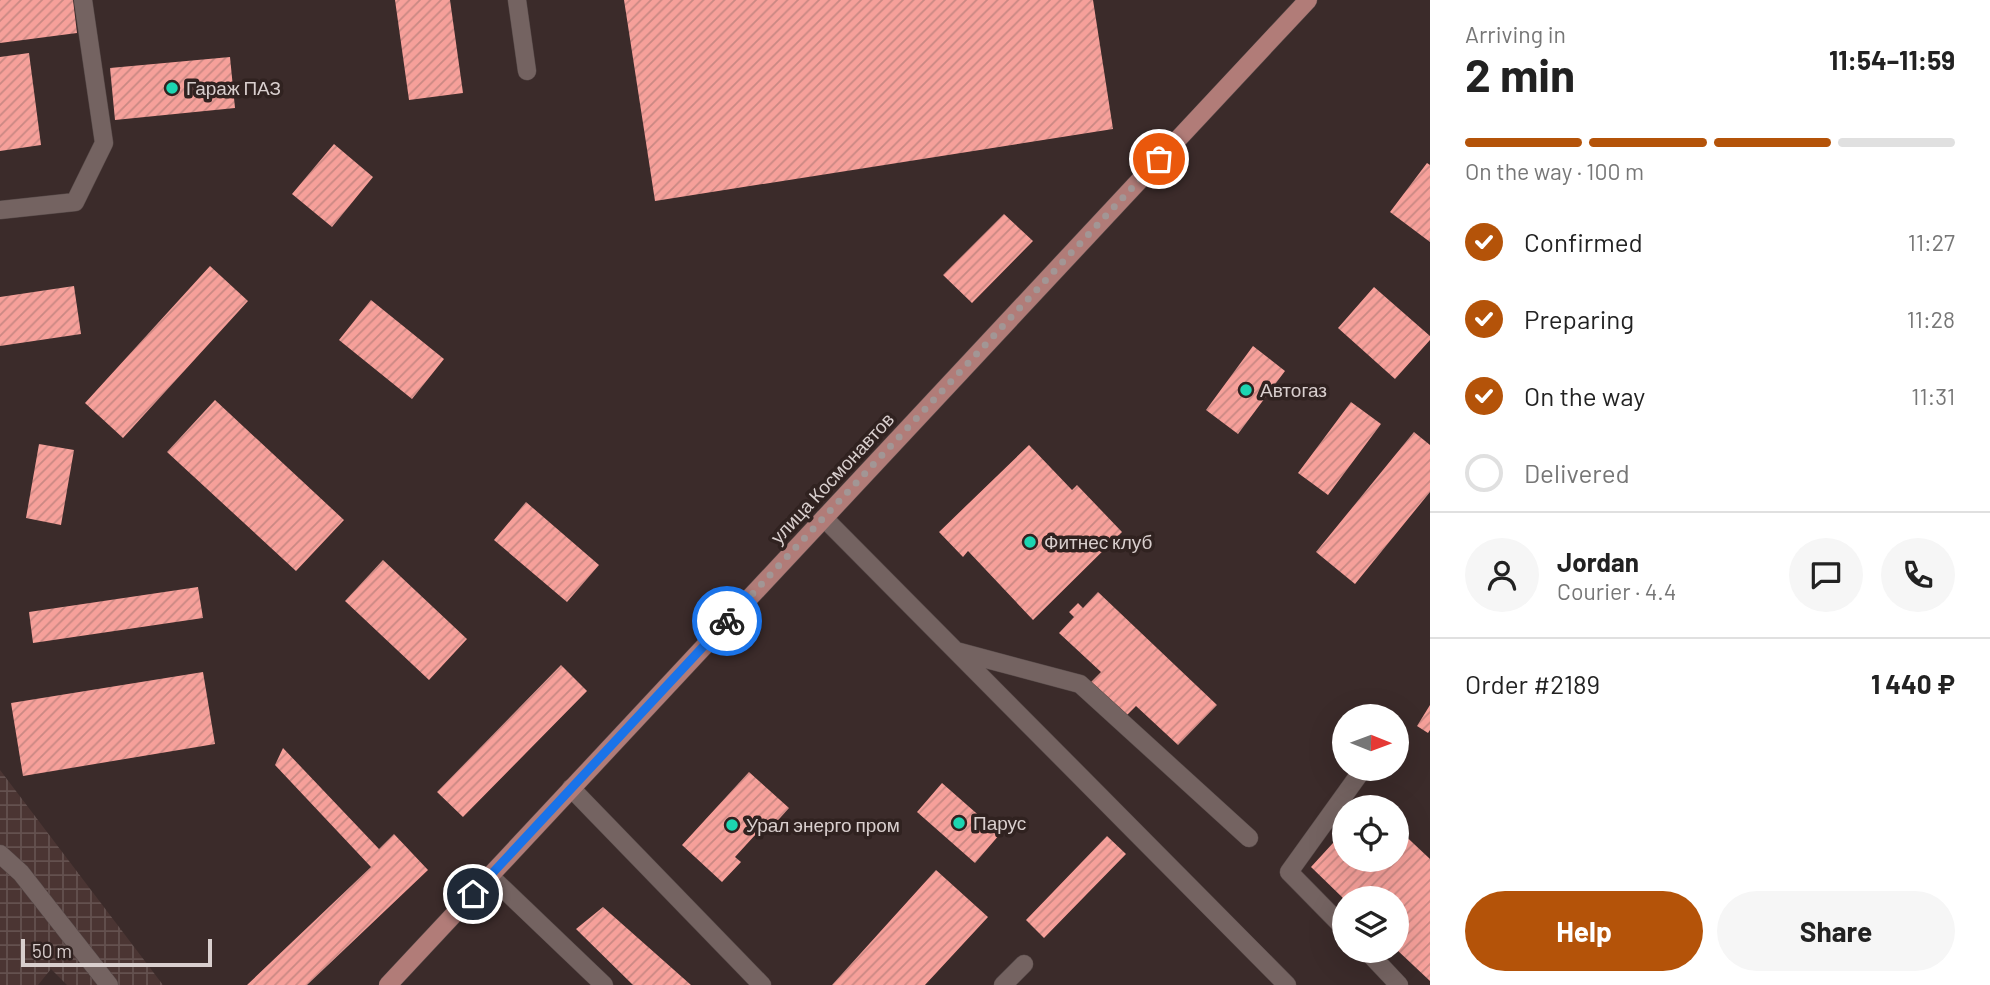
<!DOCTYPE html>
<meta charset="utf-8">
<style>
:root{--surface:#fff;--page:#f6f6f6;--text:#222;--muted:#767676;--line:#e0e0e0;--accent:#b45309}
body{margin:0;font-family:Barlow,sans-serif;background:var(--page);color:var(--text);height:100vh;display:flex;flex-direction:column;font-size:26px;white-space:nowrap}
*{box-sizing:border-box;margin:0}
p{font-size:23px;color:var(--muted)}
.icon{flex:none;width:38px;height:38px;fill:none;stroke:currentColor;stroke-width:2;stroke-linecap:round;stroke-linejoin:round}
.map{position:relative;flex:1;overflow:hidden}
.sheet{display:flex;flex-direction:column;background:var(--surface);width:560px}
.sheet>*{flex:none}
.needle{width:46px;rotate:91deg}
.tools{position:absolute;left:1332px;top:704px;display:grid;gap:14px}
.tools a{display:grid;place-items:center;width:77px;height:77px;border-radius:50%;background:var(--surface);box-shadow:0 7px 28px #0002;font-size:35px}
.scale{position:absolute;left:21px;bottom:18px;width:191px;box-sizing:border-box;padding-left:7px;border:4px solid #d9cfce;border-top:0;font-size:19px;line-height:24px;white-space:nowrap;color:#d9cfce;-webkit-text-stroke:5px #302220;paint-order:stroke}
.pin{position:absolute;display:grid;place-items:center;width:60px;height:60px;color:#fff;margin:-30px;border:4px solid #fff;border-radius:50%;box-shadow:0 2px 7px #0007}
.courier{position:absolute;display:grid;place-items:center;width:70px;height:70px;margin:-35px;border:5px solid #1a73e8;border-radius:50%;background:#fff;color:#222;box-shadow:0 2px 9px #0007}
.head em{font-style:normal;font-weight:700}
.head div{display:flex;flex-direction:column-reverse}
.head{display:flex;align-items:center;justify-content:space-between;height:119px;padding:0 35px}
h1{font-size:46px;font-weight:700;line-height:52px}
.bar{display:grid;grid-template-columns:repeat(4,1fr);gap:10px 7px;align-content:center;height:84px;padding:0 35px}
.bar i{height:9px;border-radius:5px;background:var(--line)}
.bar .on{background:var(--accent)}
.bar p{grid-column:span 4}
.line{display:flex;align-items:center;gap:18px;padding:0 35px;border-top:2px solid var(--line)}
.line div{flex:1}
.round{display:grid;place-items:center;flex:none;width:74px;height:74px;border-radius:37px;background:var(--page)}
ol{padding:0 35px;list-style:none}
li{display:flex;align-items:center;gap:21px;height:77px}
li p{margin-inline-start:auto}
li .icon{padding:7px;border-radius:50%;background:var(--accent);color:#fff;stroke-width:4}
li:last-child{color:var(--muted)}
li i{width:38px;height:38px;border:4px solid var(--line);border-radius:50%}
.button{display:flex;gap:14px;margin-top:auto;padding:14px 35px}
.button a{flex:1;height:80px;border-radius:42px;background:var(--accent);color:#fff;font-size:28px;font-weight:700;line-height:80px;text-align:center}
.button a+a{background:var(--page);color:var(--text)}
main{display:flex;flex:1;min-height:0}
.map>svg:first-child{display:block}
.industrial{fill:url(#industrial-grid)}
.building{fill:url(#building-hatch)}
.lines{fill:none;stroke-linecap:round;stroke-linejoin:round}
.minor-casing{stroke:#554847;stroke-width:19}
.major-casing{stroke:#554847;stroke-width:19}
.minor{stroke:#746361;stroke-width:18}
.major{stroke:#b17c78;stroke-width:18}
.done{stroke:#a29695;stroke-width:7;stroke-dasharray:0 12.6}
.route{stroke:#1a73e8;stroke-width:9}
.poi-dot{fill:#1dd5b1;stroke:#302220;stroke-width:2.5}
.labels{text-anchor:middle;stroke-width:7;stroke-linejoin:round;paint-order:stroke}
.poi-label{font-size:19px;fill:#d9cfce;stroke:#302220;text-anchor:start}
.street-label{font-size:19px;fill:#d9cfce;stroke:#302220}
</style>
<main>
<div class="map">
<svg width="1430" height="985" viewBox="0 0 1430 985">
<defs>
<pattern id="industrial-grid" width="8" height="8" patternUnits="userSpaceOnUse" patternTransform="scale(1.75)"><rect width="8" height="8" fill="#4b3533"/><path d="M0 4h8M4 0v8" fill="none" stroke="#64514f"/></pattern>
<pattern id="building-hatch" width="6" height="6" patternUnits="userSpaceOnUse" patternTransform="scale(1.75)"><rect width="6" height="6" fill="#f6a09a"/><path d="M-1 1l2-2M0 6l6-6M5 7l2-2" fill="none" stroke="#c98883"/></pattern>
</defs>
<rect width="100%" height="100%" fill="#3b2b2a"/>
<!-- industrial -->
<path class="industrial" d="M0 770 163 985H67L51 969 38 985H0Z"/>
<!-- building -->
<path class="building" d="M0 0H73L77 33 0 43Z
M395 0H450L463 93 409 100Z
M624 0H1093L1113 129 655 201Z
M29 53 41 145 0 151V57Z
M230 57 235 108 115 120 110 68Z
M334 144 373 177 332 227 292 194Z
M1427 163 1430 165V242L1390 212Z
M1004 214 1033 241 972 303 943 275Z
M210 266 248 301 123 438 85 403Z
M74 286 81 334 0 346V297Z
M1374 287 1430 336V340L1395 379 1338 328Z
M371 300 444 359 412 399 339 340Z
M1253 346 1285 371 1238 434 1206 410Z
M215 400 344 520 296 571 167 452Z
M1351 402 1381 424 1328 495 1298 473Z
M1414 432 1430 445V492L1355 584 1316 552Z
M39 444 74 450 61 525 26 518Z
M1029 445 1072 490 1077 485 1122 532 1033 620 968 551 963 557 939 532Z
M526 502 599 565 567 602 494 540Z
M383 560 467 639 429 680 345 601Z
M198 587 203 618 33 643 29 612Z
M1098 592 1217 705 1178 745 1136 706 1125 717 1090 683 1101 672 1059 633 1074 617 1069 612 1078 603 1083 608Z
M561 665 587 691 463 817 437 792Z
M203 672 215 744 23 776 11 703Z
M1430 705V730L1428 733 1417 726Z
M283 748 379 849 394 834 428 870 307 985H247L371 867 275 765Z
M749 772 789 808 771 828 766 823 735 857 741 862 722 882 682 845Z
M942 783 1000 834 975 863 917 812Z
M1396 827 1430 859V981L1396 949V898H1343L1311 867 1344 831V859H1396Z
M1107 836 1126 854 1044 938 1026 920Z
M936 870 988 917 925 985H832Z
M603 907 691 985H633L576 929Z"/>
<g class="lines">
<defs>
<path id="minor" d="M517 0 527 71
M0 210 75 202 104 143 83 0
M824 518 1287 985
M956 651 1080 684 1249 838
M571 788 762 985
M0 854 21 873 109 985
M490 876 604 985
M1344 928 1289 872 1358 776
M1366 950 1399 985
M1003 985 1024 964"/>
<path id="major" d="M388 985 1308 0"/>
</defs>
<!-- minor casing -->
<use href="#minor" class="minor-casing"/>
<!-- major casing -->
<use href="#major" class="major-casing"/>
<!-- minor -->
<use href="#minor" class="minor"/>
<!-- major -->
<use href="#major" class="major"/>
</g>
<g class="lines">
<!-- done -->
<path class="done" d="M727 621 1159 159"/>
<!-- route -->
<path class="route" d="M473 894 727 621"/>
</g>
<!-- markers -->
<g class="poi-dot">
<circle cx="172" cy="88" r="7"/>
<circle cx="1246" cy="390" r="7"/>
<circle cx="1030" cy="542" r="7"/>
<circle cx="959" cy="823" r="7"/>
<circle cx="732" cy="825" r="7"/>
</g>
<g class="labels">
<!-- poi labels -->
<g class="poi-label">
<text x="186" y="95">Гараж ПАЗ</text>
<text x="1260" y="397">Автогаз</text>
<text x="1044" y="549">Фитнес клуб</text>
<text x="973" y="830">Парус</text>
<text x="746" y="832">Урал энерго пром</text>
</g>
<!-- street labels -->
<g class="street-label">
<text transform="translate(832 478) rotate(-47)" y="7">улица Космонавтов</text>
</g>
</g>
</svg>
<div class="tools">
<a><svg class="needle" viewBox="-14 -14 28 28"><path d="M0-13l5 13h-10z" fill="#e53935"/><path d="M0 13l5-13h-10z" fill="#767676"/></svg></a>
<a><svg class="icon" aria-label="locate" viewBox="0 0 24 24"><circle cx="12" cy="12" r="6"/><path d="M12 2v4M12 18v4M2 12h4M18 12h4"/></svg></a>
<a><svg class="icon" aria-label="layers" viewBox="0 0 24 24"><path d="M12 4l9 5-9 5-9-5zM3 14l9 5 9-5"/></svg></a>
</div>
<div class="scale">50 m</div>
<div class="pin" style="left:1159px;top:159px;background:#ea580c"><svg class="icon" aria-label="bag" viewBox="0 0 24 24"><path d="M5 8h14l-1 12H6zM9 8a3 3 0 0 1 6 0"/></svg></div>
<div class="pin" style="left:473px;top:894px;background:#1f2937"><svg class="icon" aria-label="home" viewBox="0 0 24 24"><path d="M3 11l9-7 9 7M6 9v11h12V9"/></svg></div>
<div class="courier" style="left:727px;top:621px"><svg class="icon" aria-label="bike" viewBox="0 0 24 24"><circle cx="6" cy="16" r="4"/><circle cx="18" cy="16" r="4"/><path d="M6 16l4-8h5l3 8M10 8l3 8H6M13 5h3"/></svg></div>
</div>
<section class="sheet">
<div class="head"><div><h1>2 min</h1><p>Arriving in</p></div><em>11:54–11:59</em></div>
<div class="bar"><i class="on"></i><i class="on"></i><i class="on"></i><i></i><p>On the way · 100 m</p></div>
<ol>
<li><svg class="icon" aria-label="check" viewBox="0 0 24 24"><path d="M5 12l5 5 9-10"/></svg>Confirmed<p>11:27</p></li>
<li><svg class="icon" aria-label="check" viewBox="0 0 24 24"><path d="M5 12l5 5 9-10"/></svg>Preparing<p>11:28</p></li>
<li><svg class="icon" aria-label="check" viewBox="0 0 24 24"><path d="M5 12l5 5 9-10"/></svg>On the way<p>11:31</p></li>
<li><i></i>Delivered</li>
</ol>
<div class="line" style="height:126px"><a class="round"><svg class="icon" aria-label="person" viewBox="0 0 24 24"><circle cx="12" cy="8" r="4"/><path d="M4 21q1-7 8-7t8 7"/></svg></a><div><b>Jordan</b><p>Courier · 4.4</p></div><a class="round"><svg class="icon" aria-label="chat" viewBox="0 0 24 24"><path d="M4 5h16v11H9l-5 4z"/></svg></a><a class="round"><svg class="icon" aria-label="phone" viewBox="0 0 24 24"><path d="M5 4h4l2 5-3 2q2 4 5 5l2-3 5 2v4C11 20 4 13 5 4z"/></svg></a></div>
<div class="line" style="height:91px"><div>Order #2189</div><b>1 440 ₽</b></div>
<div class="button"><a>Help</a><a>Share</a></div>
</section>
</main>
